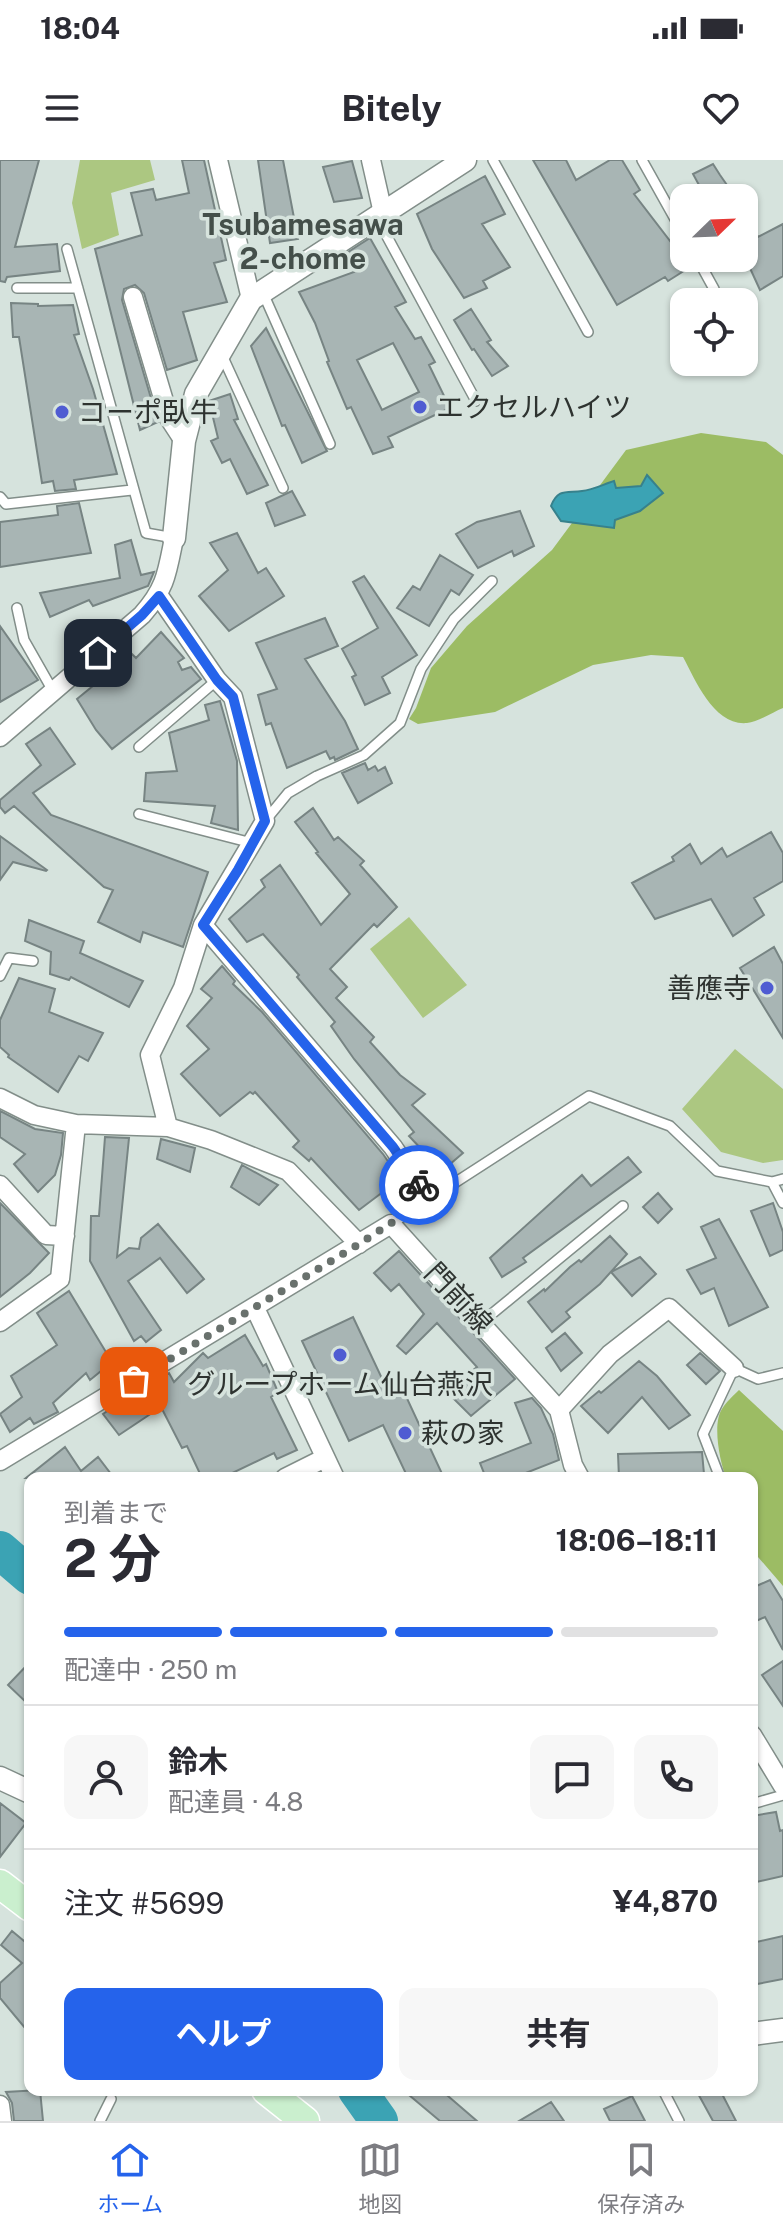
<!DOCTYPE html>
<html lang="ja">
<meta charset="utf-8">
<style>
:root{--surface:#fff;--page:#f7f7f7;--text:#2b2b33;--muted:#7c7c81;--line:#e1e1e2;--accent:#2563eb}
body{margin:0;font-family:"Public Sans","Noto Sans JP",sans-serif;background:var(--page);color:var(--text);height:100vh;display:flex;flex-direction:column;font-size:30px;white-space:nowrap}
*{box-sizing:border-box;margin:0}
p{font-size:26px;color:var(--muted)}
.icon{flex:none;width:44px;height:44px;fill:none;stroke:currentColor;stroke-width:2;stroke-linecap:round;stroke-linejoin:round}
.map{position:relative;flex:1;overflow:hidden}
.side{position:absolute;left:24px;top:1312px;width:734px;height:624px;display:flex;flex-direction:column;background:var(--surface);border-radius:16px;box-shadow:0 2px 6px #0004}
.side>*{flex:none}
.needle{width:52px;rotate:67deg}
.buttons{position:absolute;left:670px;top:24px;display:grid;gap:16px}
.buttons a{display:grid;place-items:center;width:88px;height:88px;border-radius:16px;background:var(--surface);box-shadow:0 2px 6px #0004;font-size:40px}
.pin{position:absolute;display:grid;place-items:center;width:68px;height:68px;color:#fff;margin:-34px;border-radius:16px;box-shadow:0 4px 12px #0006}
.courier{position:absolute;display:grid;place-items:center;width:80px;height:80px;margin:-40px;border:6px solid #2563eb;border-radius:50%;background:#fff;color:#222;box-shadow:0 2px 10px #0007}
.overview em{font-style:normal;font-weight:700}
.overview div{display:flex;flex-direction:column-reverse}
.overview{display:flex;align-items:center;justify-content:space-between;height:136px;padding:0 40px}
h1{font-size:52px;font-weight:700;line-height:60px}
.bar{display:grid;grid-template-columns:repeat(4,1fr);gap:12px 8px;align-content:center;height:96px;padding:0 40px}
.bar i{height:10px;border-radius:6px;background:var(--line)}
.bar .selected{background:var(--accent)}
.bar p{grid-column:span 4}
.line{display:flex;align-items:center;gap:20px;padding:0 40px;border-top:2px solid var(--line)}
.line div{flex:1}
.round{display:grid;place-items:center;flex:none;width:84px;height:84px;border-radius:16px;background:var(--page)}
.primary-button{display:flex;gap:16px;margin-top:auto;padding:16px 40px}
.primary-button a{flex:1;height:92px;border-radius:16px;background:var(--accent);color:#fff;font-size:32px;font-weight:700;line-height:92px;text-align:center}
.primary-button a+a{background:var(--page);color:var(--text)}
.status{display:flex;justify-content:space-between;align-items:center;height:56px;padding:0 40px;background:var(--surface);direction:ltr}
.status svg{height:22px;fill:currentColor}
header{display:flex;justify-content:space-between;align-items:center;height:104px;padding:0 40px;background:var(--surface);font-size:36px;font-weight:700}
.tab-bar{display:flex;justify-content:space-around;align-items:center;height:112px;border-top:2px solid var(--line);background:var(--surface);font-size:22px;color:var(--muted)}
.tab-bar a{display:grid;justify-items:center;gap:4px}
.tab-bar .selected{color:var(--accent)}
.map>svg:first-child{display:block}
.green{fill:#acc781}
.forest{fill:#9cbc64}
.water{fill:#3ba3b4;stroke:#37818c;stroke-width:2}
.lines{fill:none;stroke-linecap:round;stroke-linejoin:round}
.river{stroke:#3ba3b4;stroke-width:38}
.building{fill:#a8b5b4;stroke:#778483;stroke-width:2;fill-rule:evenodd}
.service-casing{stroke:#828e89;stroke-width:12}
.minor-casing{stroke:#828e89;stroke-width:21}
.tertiary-casing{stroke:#828e89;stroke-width:25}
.primary-casing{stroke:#fff;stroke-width:31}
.service{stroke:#fff;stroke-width:9}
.minor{stroke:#fff;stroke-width:18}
.tertiary{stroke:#fff;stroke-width:22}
.primary{stroke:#caefce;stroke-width:28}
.done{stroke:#69716d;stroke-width:8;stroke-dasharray:0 14.4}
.route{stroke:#2563eb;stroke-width:10}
.poi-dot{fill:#4f5cd2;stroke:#d6e3dd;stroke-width:3}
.labels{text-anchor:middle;stroke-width:7;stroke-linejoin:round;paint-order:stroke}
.poi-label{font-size:28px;fill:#2e3330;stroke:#d6e3dd;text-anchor:start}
.street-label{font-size:28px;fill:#2e3330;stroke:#d6e3dd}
.neighbourhood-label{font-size:30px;font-weight:bold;fill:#444f4a;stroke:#d6e3dd}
</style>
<div class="status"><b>18:04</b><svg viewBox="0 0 49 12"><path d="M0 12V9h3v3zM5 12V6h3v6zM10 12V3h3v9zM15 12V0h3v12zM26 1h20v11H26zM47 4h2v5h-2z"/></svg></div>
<header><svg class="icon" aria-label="menu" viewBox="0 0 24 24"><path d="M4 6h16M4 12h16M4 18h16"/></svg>Bitely<svg class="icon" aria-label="heart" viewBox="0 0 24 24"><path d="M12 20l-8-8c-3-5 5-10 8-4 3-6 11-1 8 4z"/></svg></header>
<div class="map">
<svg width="783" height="1961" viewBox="0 0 783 1961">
<rect width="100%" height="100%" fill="#d6e3dd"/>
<!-- green -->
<path class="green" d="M80 0H150L155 20 111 33 119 75 82 89 72 43Z
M409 757 467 825 423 858 370 789Z
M735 889 783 929V1000L763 1003 721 992 682 949Z"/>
<!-- forest -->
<path class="forest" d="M701 273 766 282 783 295V548C773 552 758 562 747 563 714 566 696 521 683 497L651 495 593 505 495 552 418 564 409 559 416 548 431 508 467 466 552 390 626 290Z
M739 1230 783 1271V1426L752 1390V1318H726C720 1302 712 1264 722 1249 726 1242 733 1236 739 1230Z"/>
<!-- water -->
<path class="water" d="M647 315 663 333 640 351 615 360 614 368 561 361 551 346C558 328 567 333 582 331 593 330 604 324 614 321L616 328 641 326Z"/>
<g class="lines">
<!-- river -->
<path class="river" d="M0 1390 30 1416
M357 1930 379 1961"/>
</g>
<!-- building -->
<path class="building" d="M0 0H39L15 87 57 84 60 111 7 117 5 122 0 121Z
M182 0H204L226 100 214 103 227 142 183 152 197 200 167 210 144 133 135 125 124 129 122 140 158 262 140 270 95 89 142 75 131 33 153 29 156 40 189 33Z
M258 0H283L298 79 270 83Z
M533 0H566L576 20 610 0H622L640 30 634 34 690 107 668 121 665 117 617 145Z
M352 1 362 38 334 42 323 7Z
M713 4 720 15 736 38H706L693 14Z
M485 16 505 54 482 64 510 107 483 121 487 128 464 138 432 89 417 54Z
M744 53 758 77 783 64V116L760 130 744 95Z
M370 78 406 142 395 147 415 179 421 177 435 202 429 205 450 248 388 277 393 287 373 294 351 247 347 249 327 202 329 201 315 163 299 132 354 112 345 94ZM393 183 419 232 382 250 357 200Z
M11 143 38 144V146L73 145 79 174 74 175 93 229 117 314 74 320 76 329 55 331 53 321 42 323 19 177H13Z
M471 149 491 180 487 182 508 206 492 216 474 189 472 190 454 160Z
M266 168 327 291 302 303 285 265 282 266 251 186Z
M230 234 238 259 234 260 268 325 247 334 230 299 222 303 211 281 218 278 209 241Z
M292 331 305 355 275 366 266 343Z
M79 343 91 393 0 407V362L58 355 57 346Z
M520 351 534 386 514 396 512 391 478 408 456 374 477 362Z
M237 373 258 413 266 408 284 436 229 471 199 436 228 410 210 383Z
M131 380 141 415 154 412 148 426 93 446 89 440 50 457 40 433 120 418 115 385Z
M440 395 473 415 459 435 451 430 429 466 397 448 413 426 420 430Z
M364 416 417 495 382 517 390 533 365 545 352 517 356 515 342 489 378 468 353 422Z
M325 458 338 486 305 499 345 561 358 589 335 600 334 597 330 599 326 591 287 608 271 563 266 565 258 535 277 529 256 483Z
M0 466 38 520 0 542Z
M161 472 184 498 178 502 182 510 191 507 201 519 112 589 96 570 77 539 132 494 136 498Z
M220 541 237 601 238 670 211 663 215 646 144 641 146 613 177 611 169 573 209 560 205 545Z
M50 568 75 604 33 633 51 655 208 712 183 787 143 772 140 782 98 762 113 730 104 727 14 646 5 653 0 647V640L41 605 26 584Z
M365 603 368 610 375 606 378 611 385 607 392 623 358 643 342 613Z
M313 648 334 680 338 677 364 701 360 705 397 747 377 767 374 764 330 809 347 827 336 838 374 877 370 882 400 915 425 934 412 945 463 993 442 1011 409 976 414 972 354 899 331 866 335 862 297 817 299 815 263 774 247 782 229 759 265 727 261 720 280 705 321 765 350 734 316 693 318 692 295 662Z
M771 672 783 693V721L754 738 764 755 733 776 711 739 655 759 632 723 674 701 672 697 690 684 701 704 722 688 727 697Z
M0 676 47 710 46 711 13 702 0 720Z
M29 760 84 781 80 793 143 821 129 847 71 817 69 820 50 814 51 792 25 781Z
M774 787 783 804V878L740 808Z
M222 806 235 821 233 824 262 852 383 994 400 1019 359 1050 311 998 309 1001 293 987 299 981 255 932 253 934 250 932 220 956 181 914 209 889 187 866 212 838 201 829Z
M19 818 55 829 49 852 103 873 88 901 79 896 58 932 8 897 9 895 0 887V860Z
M0 951 35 969 63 973 61 995 55 1015 38 1032 14 1004 25 994 0 977Z
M105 977 129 978 117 1097 129 1088 139 1089 141 1078 158 1064 204 1119 187 1133 160 1098 128 1121 161 1170 146 1182 141 1176 134 1181 90 1101 91 1056H99Z
M161 979 195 988 190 1012 157 999Z
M628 997 641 1012 523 1098 526 1102 502 1117 490 1098 582 1015 591 1026Z
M242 1005 278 1025 259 1045 231 1027Z
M658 1033 672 1049 658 1063 643 1047Z
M0 1043 49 1093 30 1113 0 1137Z
M773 1043 783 1072V1090L770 1096 751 1051Z
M719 1059 768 1147 729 1166 714 1128 701 1134 687 1110 716 1098 701 1067Z
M610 1076 627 1094 600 1124 566 1152 570 1157 552 1172 528 1142 544 1129 545 1131 570 1107 579 1100 581 1102Z
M399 1091 515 1219 471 1256 446 1231 477 1207 437 1163 406 1194 397 1186 424 1154 399 1124 391 1131 374 1113Z
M640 1097 656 1114 632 1136 611 1112Z
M69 1131 112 1202 90 1220 86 1213 53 1243 58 1252 34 1264 30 1258 10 1272 0 1254 22 1237 11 1216 57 1185 37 1153Z
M353 1157 385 1225 398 1219 444 1318H408L383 1265 349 1281 302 1181Z
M565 1173 582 1193 561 1211 546 1188Z
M245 1175 263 1206 266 1204 278 1232 271 1237 297 1290 277 1299 274 1293 222 1318H202L187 1286 182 1288 161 1247 119 1275 103 1254 122 1241 133 1236 137 1242 160 1229 155 1221 169 1213 174 1222 203 1193 208 1198Z
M700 1193 720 1211 706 1224 687 1205Z
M639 1201 657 1216 690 1255 669 1269 642 1237 608 1273 581 1246 599 1231 601 1233Z
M532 1238 541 1248 553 1274 559 1300 513 1318H486L480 1303 531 1283 515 1243Z
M65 1287 81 1311 98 1297 114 1318H26Z
M702 1292 704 1314 619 1318 618 1294Z
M770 1420 783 1441V1490L765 1457 752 1463V1428Z
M783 1501V1546L762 1515Z
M30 1502V1546L8 1525Z
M0 1643 26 1663 0 1697Z
M776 1652 780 1671 783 1670V1716L752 1723V1656Z
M12 1771 30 1786V1874L0 1838V1823L22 1803 1 1785Z
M783 1776V1819L752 1825V1783Z
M40 1930 43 1961H14L12 1943 6 1932Z
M403 1930H441L477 1961H440Z
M696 1930H720L736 1961H713Z
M632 1936 645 1961H610L604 1949Z
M551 1942 564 1961H519Z"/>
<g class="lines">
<defs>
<path id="service" d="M493 0 588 172
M642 0 684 75
M377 58 476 241
M67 89 146 373 174 378
M697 98 714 129
M17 128H78
M263 133 330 284
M221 193 283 328
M0 337 6 344 132 330
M17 448 24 480 53 531
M139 587 217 520
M139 654 252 683
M265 661 288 633 317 616 364 595 400 563 421 509 454 459 492 421
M0 816 9 798 33 801
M772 1022 783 1043
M391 1064 589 936 670 966 717 1011 772 1022 783 1019
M482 1162 623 1046
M720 1318 703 1274 734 1208 758 1219 783 1213
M752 1644 783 1635
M663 1930 679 1961
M100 1961 111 1939"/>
<path id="minor" d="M218 0 251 139
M371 0 383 53
M133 137 169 258 184 281
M159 436 217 520 233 537 265 661 203 765 393 987 428 1039
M0 577 142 455C166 428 167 413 174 378
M0 938 34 955 76 964 168 967 211 980 288 1011 359 1084
M168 967 150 895 183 828 203 765
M0 1025 46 1075 65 1076
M255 1148 335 1318
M0 1162 60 1119 76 964
M559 1250 610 1194 669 1148 734 1208
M0 1301 391 1064 559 1250 573 1305 580 1318
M285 1318 325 1298
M752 1575 783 1626
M0 1945 2 1961"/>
<path id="tertiary" d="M174 378 184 281 196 234 251 139 465 0
M0 1618 30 1632
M752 1874 783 1870"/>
<path id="primary" d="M0 1724 30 1747
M266 1930 305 1961"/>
</defs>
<!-- service casing -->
<use href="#service" class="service-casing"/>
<!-- minor casing -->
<use href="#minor" class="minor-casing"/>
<!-- tertiary casing -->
<use href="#tertiary" class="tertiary-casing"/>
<!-- primary casing -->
<use href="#primary" class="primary-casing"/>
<!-- service -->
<use href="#service" class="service"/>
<!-- minor -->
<use href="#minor" class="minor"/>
<!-- tertiary -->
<use href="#tertiary" class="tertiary"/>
<!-- primary -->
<use href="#primary" class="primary"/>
</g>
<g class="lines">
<!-- done -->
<path class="done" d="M134 1221 359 1084 428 1039 419 1025"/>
<!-- route -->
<path class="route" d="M98 493 142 455 159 436 217 520 233 537 265 661 238 710 203 765 393 987 419 1025"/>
</g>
<!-- markers -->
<g class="poi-dot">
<circle cx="420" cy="247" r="8"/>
<circle cx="62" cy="252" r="8"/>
<circle cx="767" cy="828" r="8"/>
<circle cx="340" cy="1195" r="8"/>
<circle cx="405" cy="1273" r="8"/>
</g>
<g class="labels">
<!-- poi labels -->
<g class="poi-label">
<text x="436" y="257">エクセルハイツ</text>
<text x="78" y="262">コーポ臥牛</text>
<text x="751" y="838" text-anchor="end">善應寺</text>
<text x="340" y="1234" text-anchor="middle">グループホーム仙台燕沢</text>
<text x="421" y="1283">萩の家</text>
</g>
<!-- street labels -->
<g class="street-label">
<text transform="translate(459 1138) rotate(47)" y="10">門前線</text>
</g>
<!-- neighbourhood labels -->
<g class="neighbourhood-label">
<text x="303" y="75">Tsubamesawa<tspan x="303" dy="34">2-chome</tspan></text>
</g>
</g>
</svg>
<div class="buttons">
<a><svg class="needle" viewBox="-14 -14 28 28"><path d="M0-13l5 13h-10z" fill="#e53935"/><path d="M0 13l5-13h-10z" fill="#7c7c81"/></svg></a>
<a><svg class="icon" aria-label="locate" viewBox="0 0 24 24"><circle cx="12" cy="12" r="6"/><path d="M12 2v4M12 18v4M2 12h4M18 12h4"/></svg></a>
</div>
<div class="pin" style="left:134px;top:1221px;background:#ea580c"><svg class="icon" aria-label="bag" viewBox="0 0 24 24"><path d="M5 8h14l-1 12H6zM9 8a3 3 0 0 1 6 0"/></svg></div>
<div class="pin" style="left:98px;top:493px;background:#1f2937"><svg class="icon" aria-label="home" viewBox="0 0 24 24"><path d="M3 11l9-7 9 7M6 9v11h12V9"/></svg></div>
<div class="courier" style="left:419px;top:1025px"><svg class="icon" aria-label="bike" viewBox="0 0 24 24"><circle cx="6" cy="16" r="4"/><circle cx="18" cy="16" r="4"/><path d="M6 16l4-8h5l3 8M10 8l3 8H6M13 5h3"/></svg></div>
<section class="side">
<div class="overview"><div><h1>2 分</h1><p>到着まで</p></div><em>18:06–18:11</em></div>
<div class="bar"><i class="selected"></i><i class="selected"></i><i class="selected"></i><i></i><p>配達中 · 250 m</p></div>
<div class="line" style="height:144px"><a class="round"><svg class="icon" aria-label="person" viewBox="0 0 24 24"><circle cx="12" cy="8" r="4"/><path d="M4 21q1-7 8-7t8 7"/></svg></a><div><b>鈴木</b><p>配達員 · 4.8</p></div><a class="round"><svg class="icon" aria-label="chat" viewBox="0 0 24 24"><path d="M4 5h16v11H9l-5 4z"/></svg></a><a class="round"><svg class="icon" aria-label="phone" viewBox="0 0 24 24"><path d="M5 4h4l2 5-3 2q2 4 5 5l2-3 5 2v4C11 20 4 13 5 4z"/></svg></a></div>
<div class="line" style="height:104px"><div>注文 #5699</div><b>¥4,870</b></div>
<div class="primary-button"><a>ヘルプ</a><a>共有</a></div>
</section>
</div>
<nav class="tab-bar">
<a class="selected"><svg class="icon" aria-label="home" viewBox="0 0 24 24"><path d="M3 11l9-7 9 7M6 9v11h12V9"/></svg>ホーム</a>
<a><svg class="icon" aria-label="map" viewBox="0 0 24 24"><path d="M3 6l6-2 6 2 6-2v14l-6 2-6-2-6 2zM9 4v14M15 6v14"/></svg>地図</a>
<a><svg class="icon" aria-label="saved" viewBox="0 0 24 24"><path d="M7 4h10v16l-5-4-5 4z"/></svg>保存済み</a>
</nav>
